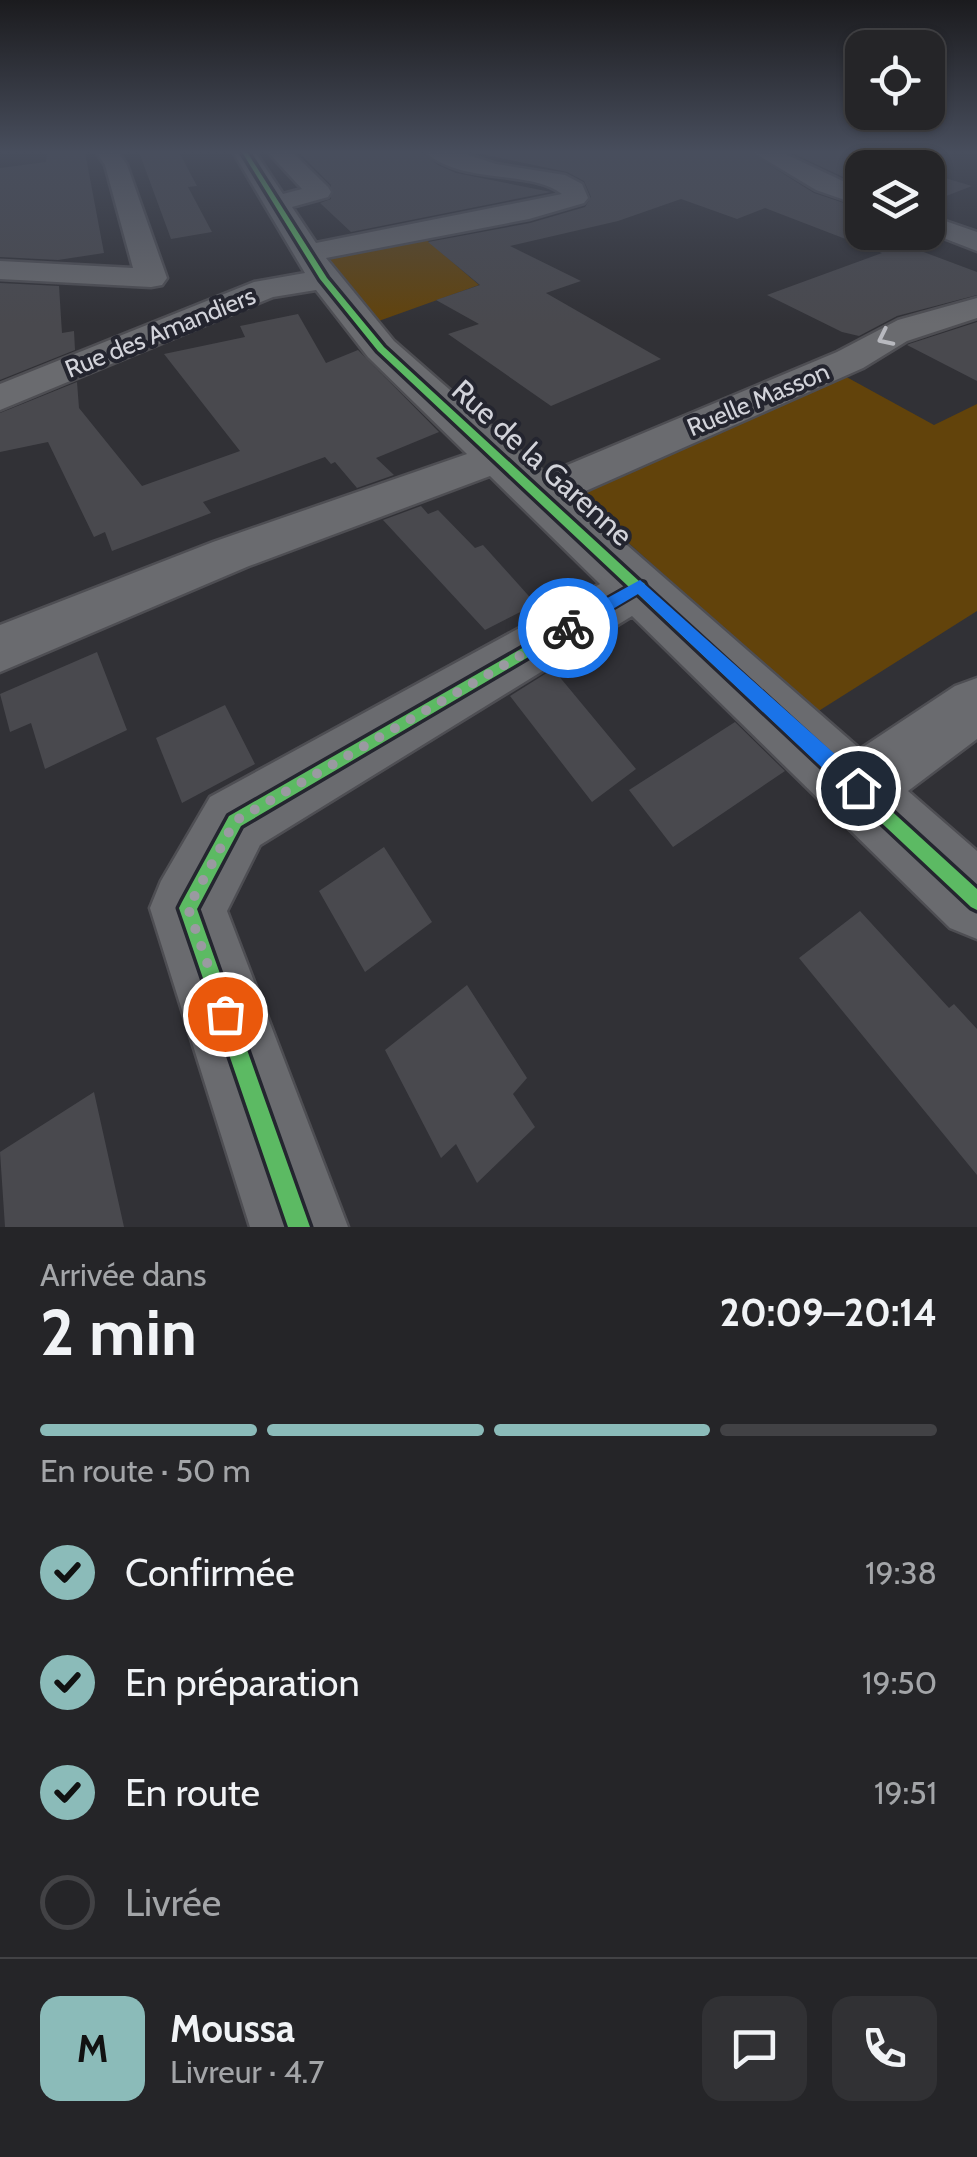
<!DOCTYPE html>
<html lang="fr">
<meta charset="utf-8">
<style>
:root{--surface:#252528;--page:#313134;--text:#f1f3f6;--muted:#a3a5a8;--line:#424245;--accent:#8bbbb9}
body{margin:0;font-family:Cabin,sans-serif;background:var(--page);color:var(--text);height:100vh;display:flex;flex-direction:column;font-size:38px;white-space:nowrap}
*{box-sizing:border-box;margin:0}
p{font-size:32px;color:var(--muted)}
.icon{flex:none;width:55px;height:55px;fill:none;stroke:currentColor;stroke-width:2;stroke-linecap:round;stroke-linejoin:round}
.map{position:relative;height:1227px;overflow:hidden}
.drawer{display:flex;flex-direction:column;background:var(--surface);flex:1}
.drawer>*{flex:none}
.fabs{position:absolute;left:845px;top:30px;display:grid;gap:20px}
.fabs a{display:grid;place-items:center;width:100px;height:100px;border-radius:20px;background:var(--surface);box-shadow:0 2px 8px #0004,0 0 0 2px var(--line);font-size:50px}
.pin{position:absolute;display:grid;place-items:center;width:85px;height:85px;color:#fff;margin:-42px;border:5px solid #fff;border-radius:50%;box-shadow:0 2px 10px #0007}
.courier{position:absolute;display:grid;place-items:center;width:100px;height:100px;margin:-50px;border:8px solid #1a73e8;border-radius:50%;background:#fff;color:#222;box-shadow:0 2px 12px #0007}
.overview em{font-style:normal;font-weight:800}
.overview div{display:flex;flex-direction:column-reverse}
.overview{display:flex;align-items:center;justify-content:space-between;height:170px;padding:0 40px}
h1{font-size:65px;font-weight:800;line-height:75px}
.bar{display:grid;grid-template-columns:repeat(4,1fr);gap:15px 10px;align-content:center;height:120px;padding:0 40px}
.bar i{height:12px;border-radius:8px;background:var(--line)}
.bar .current{background:var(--accent)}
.bar p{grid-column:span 4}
.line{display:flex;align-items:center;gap:25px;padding:0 40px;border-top:2px solid var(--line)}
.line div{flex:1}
.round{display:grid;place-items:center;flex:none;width:105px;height:105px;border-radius:20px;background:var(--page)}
ol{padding:0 40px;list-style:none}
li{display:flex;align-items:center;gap:30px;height:110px}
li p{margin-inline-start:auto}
li .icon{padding:10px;border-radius:50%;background:var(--accent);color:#111;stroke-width:4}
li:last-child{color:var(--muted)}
li i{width:55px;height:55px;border:5px solid var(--line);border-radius:50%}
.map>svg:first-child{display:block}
.green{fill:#62430b}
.building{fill:#49494e}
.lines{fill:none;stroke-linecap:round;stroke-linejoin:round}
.minor-casing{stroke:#4e4e53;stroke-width:5}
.minor{fill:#6a6b6f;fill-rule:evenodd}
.cycleway-casing{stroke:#24252f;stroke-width:7}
.cycleway{fill:#5cba63;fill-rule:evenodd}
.oneway{stroke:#b8b9bf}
.route{fill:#1a73e8}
.done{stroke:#9a9aa1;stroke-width:10;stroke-dasharray:0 18}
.labels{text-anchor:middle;stroke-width:8;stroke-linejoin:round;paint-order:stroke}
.far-street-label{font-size:25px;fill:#d2d3da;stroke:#24252f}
.street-label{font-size:30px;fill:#d2d3da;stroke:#24252f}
</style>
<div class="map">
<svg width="977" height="1227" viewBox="0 0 977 1227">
<rect width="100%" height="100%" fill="#313136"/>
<!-- green -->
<path class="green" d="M421 235 479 285 376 322 329 261 339 251Z
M841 374 934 425 977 404V611L817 712 574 494Z"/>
<!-- building -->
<path class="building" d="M47 152H85L104 253 58 260 0 257V168L46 162Z
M139 152H179L197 186 188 187 212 232 171 239Z
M298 152H422L438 165 456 173 551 192 351 232 320 203 331 199V185Z
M472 152H749L814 193 862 209V232H924L944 242 921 251 977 272V295L897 316 859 336 842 332 767 295 882 253 765 208 737 219 681 199 618 221 510 246 581 281 546 293 661 359 551 406 448 334 479 324 436 300 480 285 428 242 530 223 585 207 591 197 584 181 567 172Z
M790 152H859L910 168H862V186Z
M928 173 972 186 928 203Z
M0 283 59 286 62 333 74 331 75 350 0 380Z
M298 314 326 363 358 350 439 432 376 458 394 475 357 488 335 462 331 464 325 457 203 502 211 513 112 551 105 532 94 537 48 442 0 452V413L77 382 79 408 142 486 240 451 164 354 245 337 240 326Z
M977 322V381L907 345 909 344Z
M421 506 428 514 438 510 475 548 483 545 536 604 485 630 383 520Z
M97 652 127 730 45 769 31 723 10 732 0 694Z
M553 669 636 769 592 802 510 696Z
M225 705 255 764 182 803 156 738Z
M735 722 785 771 673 847 629 790Z
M384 847 432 922 365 972 319 891Z
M860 911 949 1008 954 1004 977 1029V1175L799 958Z
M467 985 527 1078 513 1094 535 1127 477 1183 456 1144 441 1158 385 1050Z
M94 1092 124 1227H5L0 1152Z"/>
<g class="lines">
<defs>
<path id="minor" d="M96 152H118L127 165 167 278 162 285 151 287 0 279V261L133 268 105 165Z
M233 152H255L283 194 302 189 268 152H292L328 187 331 192 328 197 292 207 316 243 562 194C530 169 460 185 426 152H459L496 164 565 175 582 184 588 198 584 203 529 219 326 258 394 341 546 474 837 352 898 320 977 298V318L907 341 863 368 572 497 860 749 955 686 977 678V739L908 791 977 851V939L950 928 632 616 260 845 227 911 348 1227H250L150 908 161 881 210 797 600 584 490 476 249 566 0 672V625L213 542 467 454 368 357 316 290 273 297 0 410V384L254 282 305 273Z
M753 152H781L862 190V206L816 190Z
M928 215 977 232V251L928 232Z"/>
</defs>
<!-- minor casing -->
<use href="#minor" class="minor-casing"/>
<!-- minor -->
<use href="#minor" class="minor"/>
<defs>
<path id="cycleway" d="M242 152H247L327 278 384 347 640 582 644 583 646 587 977 889V910L971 907 637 593 241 826 197 909 310 1227H288L179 908 182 902 229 816 629 587 378 351 320 279Z"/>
</defs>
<!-- cycleway casing -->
<use href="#cycleway" class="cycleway-casing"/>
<!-- cycleway -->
<use href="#cycleway" class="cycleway"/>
</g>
<!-- one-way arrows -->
<defs><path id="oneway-chevron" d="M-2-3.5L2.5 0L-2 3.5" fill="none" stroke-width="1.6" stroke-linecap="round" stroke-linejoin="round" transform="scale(2.5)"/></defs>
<use class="oneway" href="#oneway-chevron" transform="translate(885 338) rotate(154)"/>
<!-- sky -->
<linearGradient id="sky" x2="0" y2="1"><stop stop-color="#1b1b1e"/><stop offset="0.47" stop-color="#484e5d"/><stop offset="1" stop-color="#484e5d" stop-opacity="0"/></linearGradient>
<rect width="977" height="324" fill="url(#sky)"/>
<!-- route -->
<path class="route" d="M640 580 865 781V795H851L638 594 574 632H562V623Z"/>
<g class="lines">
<!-- done -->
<path class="done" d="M225 1014 188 908 235 821 568 628"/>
</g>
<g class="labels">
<!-- far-street labels -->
<g class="far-street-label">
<text transform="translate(160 332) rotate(-22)" y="9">Rue des Amandiers</text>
<text transform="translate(758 399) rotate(-23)" y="9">Ruelle Masson</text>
</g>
<!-- street labels -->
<g class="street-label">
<text transform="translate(542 463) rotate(42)" y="10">Rue de la Garenne</text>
</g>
</g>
</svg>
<div class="fabs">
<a><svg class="icon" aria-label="locate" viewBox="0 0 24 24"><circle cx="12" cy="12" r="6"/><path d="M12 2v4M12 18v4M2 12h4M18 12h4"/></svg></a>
<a><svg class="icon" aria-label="layers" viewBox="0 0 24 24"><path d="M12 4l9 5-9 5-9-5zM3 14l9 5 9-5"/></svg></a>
</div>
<div class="pin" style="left:225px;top:1014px;background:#ea580c"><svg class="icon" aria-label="bag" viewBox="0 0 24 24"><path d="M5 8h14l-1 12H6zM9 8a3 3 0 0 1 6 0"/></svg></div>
<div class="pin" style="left:858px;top:788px;background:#1f2937"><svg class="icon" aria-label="home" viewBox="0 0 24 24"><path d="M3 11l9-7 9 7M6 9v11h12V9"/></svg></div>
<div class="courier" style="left:568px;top:628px"><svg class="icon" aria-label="bike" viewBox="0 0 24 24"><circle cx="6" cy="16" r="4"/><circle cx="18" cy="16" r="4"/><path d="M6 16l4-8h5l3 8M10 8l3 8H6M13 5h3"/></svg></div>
</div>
<section class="drawer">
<div class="overview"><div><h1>2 min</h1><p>Arrivée dans</p></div><em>20:09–20:14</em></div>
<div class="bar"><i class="current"></i><i class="current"></i><i class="current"></i><i></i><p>En route · 50 m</p></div>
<ol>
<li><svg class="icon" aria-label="check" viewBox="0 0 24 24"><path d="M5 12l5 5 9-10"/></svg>Confirmée<p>19:38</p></li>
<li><svg class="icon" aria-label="check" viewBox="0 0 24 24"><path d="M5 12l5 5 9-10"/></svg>En préparation<p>19:50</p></li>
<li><svg class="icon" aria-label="check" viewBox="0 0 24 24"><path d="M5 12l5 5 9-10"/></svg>En route<p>19:51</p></li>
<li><i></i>Livrée</li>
</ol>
<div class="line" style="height:180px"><b class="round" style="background:var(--accent);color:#111">M</b><div><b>Moussa</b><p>Livreur · 4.7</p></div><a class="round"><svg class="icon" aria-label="chat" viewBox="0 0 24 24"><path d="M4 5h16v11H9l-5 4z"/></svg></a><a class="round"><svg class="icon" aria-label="phone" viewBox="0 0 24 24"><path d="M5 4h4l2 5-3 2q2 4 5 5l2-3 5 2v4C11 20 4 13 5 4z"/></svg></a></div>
</section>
